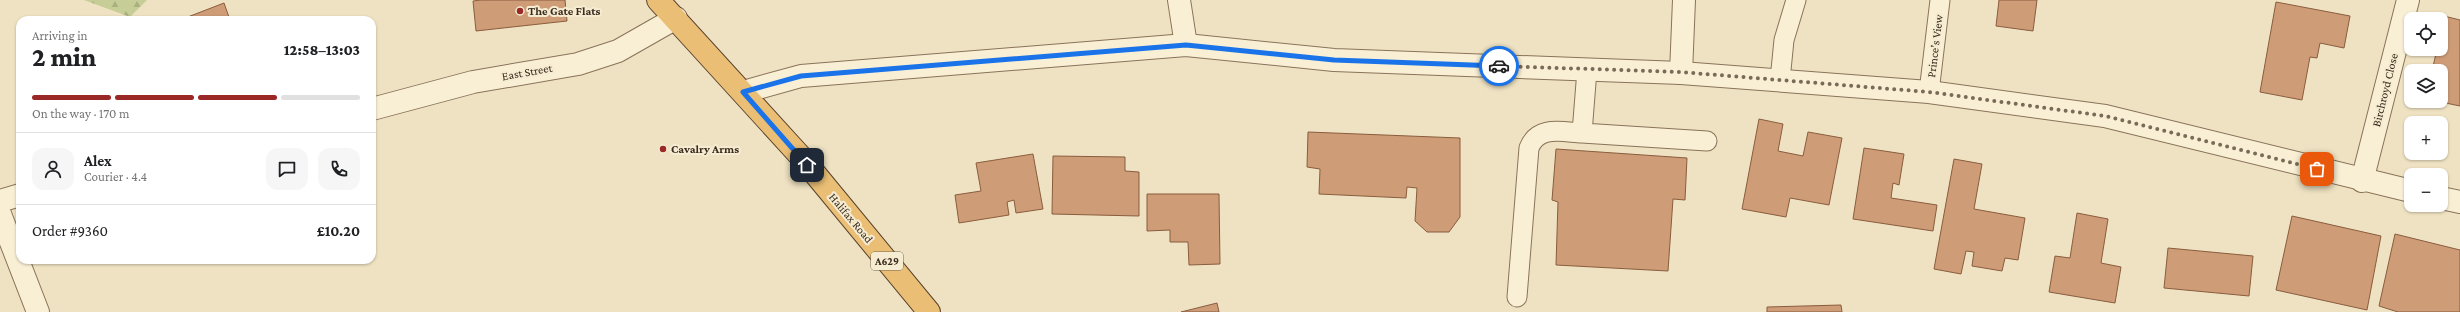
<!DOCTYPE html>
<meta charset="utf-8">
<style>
:root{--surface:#fff;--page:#f6f6f6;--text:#202124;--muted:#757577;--line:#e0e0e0;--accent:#9a2827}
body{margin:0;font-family:"Crimson Pro",serif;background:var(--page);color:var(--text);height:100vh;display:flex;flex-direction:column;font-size:15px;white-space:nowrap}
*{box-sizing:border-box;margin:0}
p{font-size:13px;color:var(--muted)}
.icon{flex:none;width:22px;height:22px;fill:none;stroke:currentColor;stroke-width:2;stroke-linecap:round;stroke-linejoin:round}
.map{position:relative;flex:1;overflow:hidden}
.sheet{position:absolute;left:16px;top:16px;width:360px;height:248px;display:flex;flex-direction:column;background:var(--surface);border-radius:12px;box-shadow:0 1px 3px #0004}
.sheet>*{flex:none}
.fabs{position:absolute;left:2404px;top:12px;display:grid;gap:8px}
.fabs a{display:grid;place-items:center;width:44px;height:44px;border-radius:8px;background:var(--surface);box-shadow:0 1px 3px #0004;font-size:20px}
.pin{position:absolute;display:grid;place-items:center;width:34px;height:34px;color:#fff;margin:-17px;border-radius:8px;box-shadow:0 2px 6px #0006}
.courier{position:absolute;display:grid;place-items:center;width:40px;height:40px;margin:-20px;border:3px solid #1a73e8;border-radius:50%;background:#fff;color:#222;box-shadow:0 1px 5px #0007}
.head em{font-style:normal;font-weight:800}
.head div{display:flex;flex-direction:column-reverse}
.head{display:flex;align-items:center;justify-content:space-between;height:68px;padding:0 16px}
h1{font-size:26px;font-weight:800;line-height:30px}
.bar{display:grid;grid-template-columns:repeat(4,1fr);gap:6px 4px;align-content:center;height:48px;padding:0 16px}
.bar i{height:5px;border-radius:3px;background:var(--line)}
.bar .active{background:var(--accent)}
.bar p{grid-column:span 4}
.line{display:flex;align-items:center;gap:10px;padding:0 16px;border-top:1px solid var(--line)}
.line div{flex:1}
.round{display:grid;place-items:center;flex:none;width:42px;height:42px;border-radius:12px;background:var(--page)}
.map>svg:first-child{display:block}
.forest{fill:url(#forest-firs)}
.building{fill:#ce9c77;stroke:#895d3e}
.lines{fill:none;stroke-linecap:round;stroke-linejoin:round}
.service-casing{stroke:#897359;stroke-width:21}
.minor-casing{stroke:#897359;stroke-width:24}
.tertiary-casing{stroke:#897359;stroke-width:24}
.trunk-casing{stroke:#57412d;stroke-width:24}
.service{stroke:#f9efd5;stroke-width:19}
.minor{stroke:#f9efd5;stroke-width:22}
.tertiary{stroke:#f9efd5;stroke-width:22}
.trunk{stroke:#eabe75;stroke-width:22}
.done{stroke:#796b57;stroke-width:4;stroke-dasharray:0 7.2}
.route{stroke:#1a73e8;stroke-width:5}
.poi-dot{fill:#9a2827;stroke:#f6ecd2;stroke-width:1.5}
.labels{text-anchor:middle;stroke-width:4;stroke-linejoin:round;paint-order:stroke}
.shield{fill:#f6ecd2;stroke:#726553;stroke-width:1}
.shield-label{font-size:11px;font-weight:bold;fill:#392b1d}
.poi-label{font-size:12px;font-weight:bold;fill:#392b1d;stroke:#f6ecd2;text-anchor:start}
.street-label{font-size:12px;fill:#392b1d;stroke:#f6ecd2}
</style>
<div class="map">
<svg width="2460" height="312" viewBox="0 0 2460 312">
<defs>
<pattern id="forest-firs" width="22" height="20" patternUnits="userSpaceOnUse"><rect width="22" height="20" fill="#c6cd96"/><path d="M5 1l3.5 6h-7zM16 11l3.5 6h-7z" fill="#abb081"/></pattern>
</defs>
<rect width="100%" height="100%" fill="#efe2c2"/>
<!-- forest -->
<path class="forest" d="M84 0H147L130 17Z"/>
<!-- building -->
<path class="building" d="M481 0H565L567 21 476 31 473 1Z
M1999 0H2037L2033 31 1996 26Z
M2276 2 2350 16 2344 48 2320 43 2317 58 2310 57 2302 100 2260 92Z
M224 3 230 20H180Z
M2444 16 2460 20V106L2436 101H2441V71H2432L2437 49H2441Z
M1759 119 1783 124 1778 151 1803 156 1808 132 1842 138 1829 205 1790 198 1786 217 1742 209Z
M1308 132 1460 138V217L1449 232H1427L1415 221 1417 188 1407 187 1406 198 1319 194 1320 169 1307 167Z
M1864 148 1904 154 1899 185 1893 183 1891 198 1937 205 1933 231 1853 219Z
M1556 149 1687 158 1685 200 1673 199 1668 271 1556 265 1558 202 1552 200Z
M1033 154 1043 209 1016 213 1014 200 1007 202 1009 215 959 223 955 195 981 191 976 163Z
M1053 156 1125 157V171L1139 172V216L1052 214Z
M1954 159 1982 164 1974 209 2025 218 2018 260 2005 258 2002 271 1972 266 1974 252 1966 251 1961 274 1934 269Z
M1147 194H1219L1220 264 1189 265 1188 242H1170V230L1147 231Z
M2077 213 2108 219 2101 263 2121 267 2115 303 2049 292 2055 256 2070 258Z
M2292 216 2381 236 2367 310 2276 290Z
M2395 234 2460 250V312H2398L2379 306Z
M2168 248 2253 256 2249 296 2164 288Z
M1217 303 1219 312H1181Z
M1841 305 1842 312H1767V307Z"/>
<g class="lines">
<defs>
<path id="service" d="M1587 70 1582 133 1707 141
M1780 80 1784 40 1796 0
M1929 92 1940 0
M1517 297 1529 148C1538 125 1562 132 1582 133"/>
<path id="minor" d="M1179 0 1186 45
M1681 73 1684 0
M2362 181 2408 0
M0 214 38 312"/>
<path id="tertiary" d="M743 92 801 76 1186 45 1334 60 1681 73 1929 92 2105 116 2411 191
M372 109 473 82 578 64 618 51 676 18
M2441 198 2460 202
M0 201 20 195"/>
<path id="trunk" d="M658 0 802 158 929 312"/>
</defs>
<!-- service casing -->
<use href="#service" class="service-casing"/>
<!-- minor casing -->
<use href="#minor" class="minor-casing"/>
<!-- tertiary casing -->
<use href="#tertiary" class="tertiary-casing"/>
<!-- trunk casing -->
<use href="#trunk" class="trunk-casing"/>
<!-- service -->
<use href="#service" class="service"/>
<!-- minor -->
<use href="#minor" class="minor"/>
<!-- tertiary -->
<use href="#tertiary" class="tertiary"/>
<!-- trunk -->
<use href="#trunk" class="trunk"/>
</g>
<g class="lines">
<!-- done -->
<path class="done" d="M1499 66 1680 72 1929 92 2105 116 2317 169"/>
<!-- route -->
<path class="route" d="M807 165 743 92 801 76 1186 45 1334 60 1499 66"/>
</g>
<!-- markers -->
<g class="poi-dot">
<circle cx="520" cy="11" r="4"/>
<circle cx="663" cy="149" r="4"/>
</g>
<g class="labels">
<!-- shield labels -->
<rect class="shield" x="871" y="252" width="32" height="18" rx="3"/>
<g class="shield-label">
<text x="887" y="265">A629</text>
</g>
<!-- poi labels -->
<g class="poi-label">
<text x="528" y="15">The Gate Flats</text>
<text x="671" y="153">Cavalry Arms</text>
</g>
<!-- street labels -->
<g class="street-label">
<text transform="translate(1935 46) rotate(-83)" y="4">Prince's View</text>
<text transform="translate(527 72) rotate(-10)" y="4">East Street</text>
<text transform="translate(2385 90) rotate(-76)" y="4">Birchroyd Close</text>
<text transform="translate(851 218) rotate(50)" y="4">Halifax Road</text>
</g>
</g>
</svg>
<div class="fabs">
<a><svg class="icon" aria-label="locate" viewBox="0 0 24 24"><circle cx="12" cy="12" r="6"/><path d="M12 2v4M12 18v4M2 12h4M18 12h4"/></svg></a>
<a><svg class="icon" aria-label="layers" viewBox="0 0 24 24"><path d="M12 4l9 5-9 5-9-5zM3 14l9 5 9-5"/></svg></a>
<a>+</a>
<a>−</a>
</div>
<div class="pin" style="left:2317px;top:169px;background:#ea580c"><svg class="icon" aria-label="bag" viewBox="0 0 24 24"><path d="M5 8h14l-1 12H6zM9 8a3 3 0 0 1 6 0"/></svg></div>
<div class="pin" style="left:807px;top:165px;background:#1f2937"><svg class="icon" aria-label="home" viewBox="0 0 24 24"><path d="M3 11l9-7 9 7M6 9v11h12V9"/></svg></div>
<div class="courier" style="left:1499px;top:66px"><svg class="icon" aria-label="car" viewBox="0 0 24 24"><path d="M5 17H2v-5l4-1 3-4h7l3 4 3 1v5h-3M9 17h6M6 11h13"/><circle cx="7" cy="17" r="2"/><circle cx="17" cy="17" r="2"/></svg></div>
<section class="sheet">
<div class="head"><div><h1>2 min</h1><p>Arriving in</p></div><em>12:58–13:03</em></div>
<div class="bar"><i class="active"></i><i class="active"></i><i class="active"></i><i></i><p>On the way · 170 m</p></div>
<div class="line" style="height:72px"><a class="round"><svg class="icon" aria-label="person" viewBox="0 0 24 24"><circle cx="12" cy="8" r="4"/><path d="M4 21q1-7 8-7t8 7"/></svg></a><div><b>Alex</b><p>Courier · 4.4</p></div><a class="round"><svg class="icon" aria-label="chat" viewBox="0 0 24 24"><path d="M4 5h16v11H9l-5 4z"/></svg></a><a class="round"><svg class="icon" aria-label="phone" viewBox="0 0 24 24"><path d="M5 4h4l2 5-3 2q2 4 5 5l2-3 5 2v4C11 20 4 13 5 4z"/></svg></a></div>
<div class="line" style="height:52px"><div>Order #9360</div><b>£10.20</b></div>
</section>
</div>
